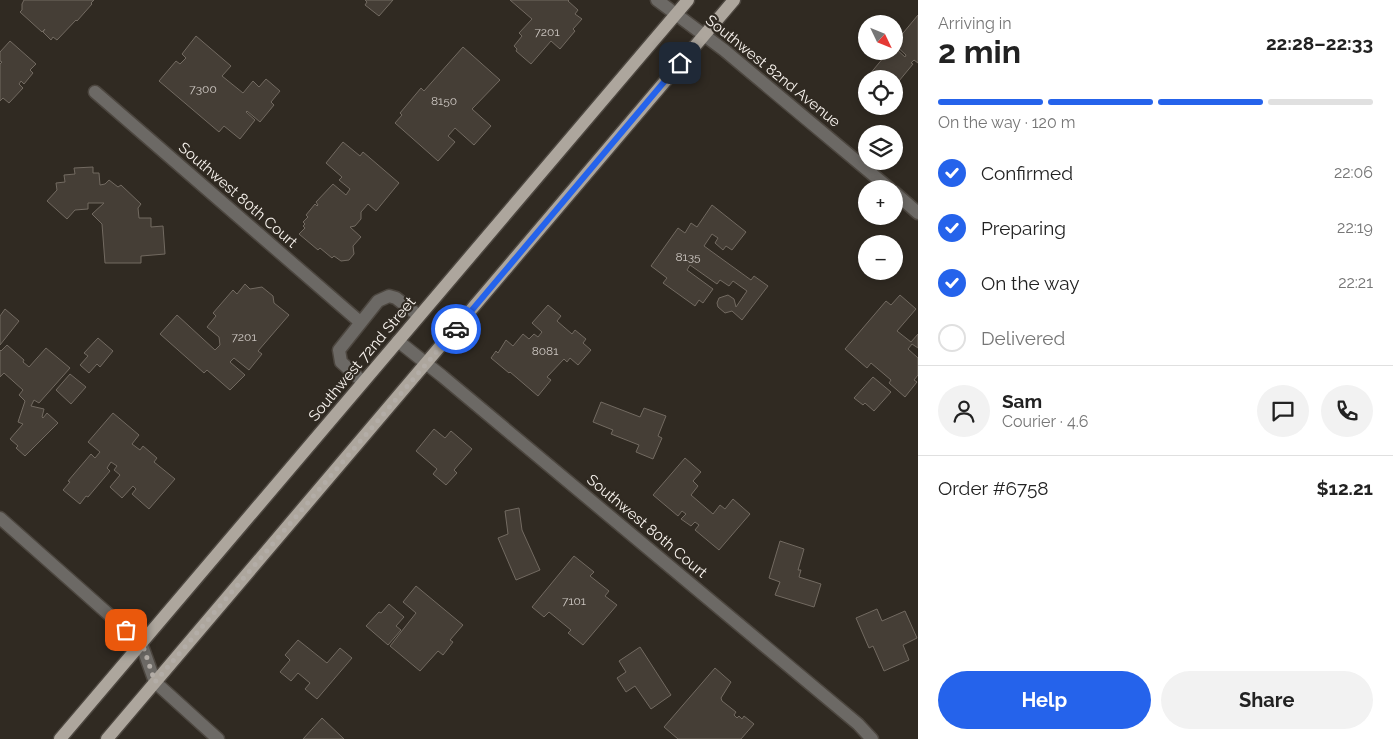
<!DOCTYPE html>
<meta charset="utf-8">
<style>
:root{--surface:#fff;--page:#f2f2f2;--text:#222;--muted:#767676;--line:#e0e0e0;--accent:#2563eb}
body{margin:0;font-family:Raleway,sans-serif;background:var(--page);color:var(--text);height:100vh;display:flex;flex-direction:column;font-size:19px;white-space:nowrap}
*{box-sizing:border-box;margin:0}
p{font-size:16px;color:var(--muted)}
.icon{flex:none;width:28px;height:28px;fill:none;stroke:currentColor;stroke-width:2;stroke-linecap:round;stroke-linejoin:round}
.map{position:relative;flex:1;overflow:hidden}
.panel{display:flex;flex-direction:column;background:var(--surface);width:475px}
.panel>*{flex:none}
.needle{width:32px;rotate:133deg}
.buttons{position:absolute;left:858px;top:15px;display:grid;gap:10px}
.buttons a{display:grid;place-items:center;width:45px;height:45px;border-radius:50%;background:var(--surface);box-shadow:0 2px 8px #0003;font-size:25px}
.pin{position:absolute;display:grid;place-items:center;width:42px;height:42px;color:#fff;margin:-21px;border-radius:10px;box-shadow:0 2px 8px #0006}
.courier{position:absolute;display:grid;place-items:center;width:50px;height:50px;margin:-25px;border:4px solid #2563eb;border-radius:50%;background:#fff;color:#222;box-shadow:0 1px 6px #0007}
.summary em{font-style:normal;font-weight:700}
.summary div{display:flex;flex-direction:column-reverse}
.summary{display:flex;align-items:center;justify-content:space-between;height:85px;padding:0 20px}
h1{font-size:32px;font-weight:700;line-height:38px}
.bar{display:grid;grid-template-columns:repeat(4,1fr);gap:8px 5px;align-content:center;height:60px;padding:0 20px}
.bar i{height:6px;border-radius:4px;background:var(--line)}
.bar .active{background:var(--accent)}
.bar p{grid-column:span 4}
.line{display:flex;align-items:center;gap:12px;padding:0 20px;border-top:1px solid var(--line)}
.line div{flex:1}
.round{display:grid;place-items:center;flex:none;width:52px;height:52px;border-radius:26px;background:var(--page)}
ol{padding:0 20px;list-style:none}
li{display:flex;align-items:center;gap:15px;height:55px}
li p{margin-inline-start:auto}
li .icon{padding:5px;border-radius:50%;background:var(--accent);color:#fff;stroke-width:4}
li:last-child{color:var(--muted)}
li i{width:28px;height:28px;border:2px solid var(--line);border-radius:50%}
.primary-button{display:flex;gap:10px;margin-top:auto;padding:10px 20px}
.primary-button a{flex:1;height:58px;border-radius:30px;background:var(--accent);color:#fff;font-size:20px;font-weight:700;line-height:58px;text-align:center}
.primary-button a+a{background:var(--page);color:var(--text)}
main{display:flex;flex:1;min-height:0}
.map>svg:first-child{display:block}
.building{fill:#453e36;stroke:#726a61}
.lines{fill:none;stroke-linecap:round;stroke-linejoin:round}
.minor-casing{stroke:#4c463f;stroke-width:15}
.major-casing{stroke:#4c463f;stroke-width:15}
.minor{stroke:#6c6965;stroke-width:12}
.major{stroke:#ada69d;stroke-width:12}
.done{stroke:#b3ada7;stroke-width:5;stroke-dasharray:0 9}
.route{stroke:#2563eb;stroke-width:6}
.labels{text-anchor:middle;stroke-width:4.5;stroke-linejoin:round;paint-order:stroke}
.number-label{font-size:12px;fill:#ccc6c1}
.street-label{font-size:15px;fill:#f9f4ef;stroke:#302a22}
</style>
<main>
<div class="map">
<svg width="918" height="739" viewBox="0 0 918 739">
<rect width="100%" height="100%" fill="#302a22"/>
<!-- building -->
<path class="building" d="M24 0H94L91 3 92 4 77 21 76 20 57 40 53 37 51 40 43 32 45 29 42 32 20 12 22 10V4Z
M365 0H393L379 16 365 5 367 2Z
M510 0H569L568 1 578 10 575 14 582 19 573 29 575 31 560 49 551 41 531 64 516 51 517 49 514 46 522 36 519 33 532 19Z
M918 15V63L914 60 911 63 913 64 894 87V79H874L869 75 889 51H894V47L905 57 906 55 894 44Z
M196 36 231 66 222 76 243 93 253 81 259 87 266 79 280 91 271 102 274 105 260 122 247 111 246 112 255 120 240 139 224 126 219 132 159 81 176 61 180 64 186 58 182 54Z
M10 41 36 64 30 70 33 73 24 84 21 81 19 84 23 88 9 103 3 98 0 101V64L2 62 0 61V52Z
M463 47 500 80 472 109 491 126 474 145 455 128 448 136 455 142 438 161 395 123 402 115 400 113 421 88 424 91Z
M343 142 360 156 363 152 399 183 376 211 368 204 361 212V219L355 226 350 227 361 237 353 246 354 254 349 260 341 261 334 256 332 258 320 248 318 250 299 234 305 228 303 226 305 224 303 222 308 217 306 215 315 204 317 206 318 205 316 202 333 184 346 195 350 189 339 180 342 177 326 163Z
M93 167V173H99L100 185 105 184 109 180 118 187 121 185 141 204 138 208 139 218H151V227L163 226 165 254 141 256V263H105L102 224 92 214 104 203H88V209L75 210 67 219 47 201 57 190 56 183 65 182 64 175 75 174 74 168Z
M712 205 746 232 732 250 726 246 723 250 715 243 718 238 712 234 704 246 751 280 754 276 768 286 742 320 732 311 725 313 718 307 717 303 719 298 728 295 734 299 736 307 747 291 733 281 729 286 720 280 717 284 690 265 687 270 713 289 703 303 699 300 695 306 663 283 667 278 651 266 678 228 685 233 691 223 697 227Z
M245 284 250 289 262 287 273 296 274 303 289 315 258 351 262 354 249 370 234 358 230 362 245 375 230 390 207 370 204 373 160 334 177 315 215 350 220 345 219 337 207 327 216 316 213 313 233 290 237 294Z
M900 295 916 309 897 331 911 342 918 334V348L912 344 908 349 918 358V375L914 380 917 382 905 397 889 383 891 380 871 363 867 368 845 349 886 301 891 305Z
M548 305 561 316 557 321 572 334 575 330 586 339 583 343 591 350 578 365 570 358 567 362 564 359 547 377 551 380 538 396 510 372 509 373 491 358 496 351 498 353 506 340 513 346 523 334 529 339 534 334 538 337 542 332 532 323Z
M5 309 19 321 0 345V316Z
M98 338 113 351 100 367 97 364 89 373 80 365 88 356 84 353Z
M7 345 24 360 23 362 29 367 46 348 70 368 39 403 34 400 31 406 44 409 42 417 43 418 47 413 58 423 25 456 16 448 18 446 10 439 23 424 18 422 25 401 19 395 23 390 4 373 0 377V350L1 351Z
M70 374 86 387 71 404 56 390Z
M873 377 891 392 874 411 865 403 863 405 854 398Z
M601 402 640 417 644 408 666 416 658 436 662 438 653 459 636 452 639 445 611 434 613 430 593 422Z
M113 413 139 435 132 444 140 450 143 446 157 458 154 462 175 479 149 509 132 494 136 489 133 486 122 498 110 487 120 475 114 470 117 466 111 462 107 468 110 471 88 497 86 496 80 504 63 490 70 482 68 481 91 454 95 458 100 452 88 442Z
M434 429 445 438 451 431 472 449 454 470 457 473 446 485 433 474 437 469 416 451Z
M685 458 701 472 693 481 698 486 691 495 713 514 720 505 725 509 733 499 750 514 719 550 695 530 699 525 695 522 691 526 681 519 686 514 682 511 678 516 653 495Z
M519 508 522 530 540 570 516 580 498 538 508 534 505 511Z
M780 541 804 549 798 570H801L799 577 821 584 814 607 775 595 780 582 769 578Z
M574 556 594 572 590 576 609 591 605 596 617 605 583 645 568 633 571 630 549 612 544 617 532 607Z
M416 586 463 625 450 640 453 642 443 655 438 651 420 671 390 646 416 613 403 602Z
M389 604 404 617 396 626 401 630 388 645 366 626 379 612 381 613Z
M877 609 882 621 905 611 917 638 903 645 909 660 884 671 873 646 869 648 856 618Z
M298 640 327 663 340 648 352 658 317 699 305 689 310 683 298 673 291 681 280 672 290 660 285 655Z
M640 647 671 695 651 709 635 686 626 692 617 678 626 672 619 661Z
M715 668 731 682 721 698 722 701 736 712 734 715 737 718 739 716 742 719 744 716 754 724 741 739H678L664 727Z
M322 718 344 739H303Z"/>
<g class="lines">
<defs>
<path id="minor" d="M657 0 724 50 890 189
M95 92 360 322
M894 192 918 213
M398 341 442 376 858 724 872 739
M363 382 341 362 339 350 378 301 389 296 396 298 419 316
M0 518 141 643 155 682 218 739"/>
<path id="major" d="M60 739 688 0
M107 739 734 0"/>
</defs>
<!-- minor casing -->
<use href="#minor" class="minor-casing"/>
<!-- major casing -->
<use href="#major" class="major-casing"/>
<!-- minor -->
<use href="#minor" class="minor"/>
<!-- major -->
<use href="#major" class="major"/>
</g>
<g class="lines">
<!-- done -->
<path class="done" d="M126 630 142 643 155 682 456 329"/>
<!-- route -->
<path class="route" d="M456 329 680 63"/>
</g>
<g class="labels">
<!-- number labels -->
<g class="number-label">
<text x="547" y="36">7201</text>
<text x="203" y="93">7300</text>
<text x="444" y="105">8150</text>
<text x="688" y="261">8135</text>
<text x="244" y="341">7201</text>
<text x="545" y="355">8081</text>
<text x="574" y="605">7101</text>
</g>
<!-- street labels -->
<g class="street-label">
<text transform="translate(773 71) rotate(39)" y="5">Southwest 82nd Avenue</text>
<text transform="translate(238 195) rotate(41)" y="5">Southwest 80th Court</text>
<text transform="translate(362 359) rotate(-50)" y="5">Southwest 72nd Street</text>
<text transform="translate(647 526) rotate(40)" y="5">Southwest 80th Court</text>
</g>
</g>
</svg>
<div class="buttons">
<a><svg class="needle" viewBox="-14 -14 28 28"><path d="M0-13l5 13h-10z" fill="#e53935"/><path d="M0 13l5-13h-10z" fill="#767676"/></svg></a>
<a><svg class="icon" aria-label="locate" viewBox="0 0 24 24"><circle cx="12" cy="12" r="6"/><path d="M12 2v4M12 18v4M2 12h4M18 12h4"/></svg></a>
<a><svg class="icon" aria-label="layers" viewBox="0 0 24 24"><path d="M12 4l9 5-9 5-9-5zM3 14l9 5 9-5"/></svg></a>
<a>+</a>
<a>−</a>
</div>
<div class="pin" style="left:126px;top:630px;background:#ea580c"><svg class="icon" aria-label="bag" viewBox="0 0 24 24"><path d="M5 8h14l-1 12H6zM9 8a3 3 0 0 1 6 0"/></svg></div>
<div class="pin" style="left:680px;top:63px;background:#1f2937"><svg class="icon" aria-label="home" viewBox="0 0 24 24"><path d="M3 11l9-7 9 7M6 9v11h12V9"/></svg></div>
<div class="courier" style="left:456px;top:329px"><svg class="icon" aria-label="car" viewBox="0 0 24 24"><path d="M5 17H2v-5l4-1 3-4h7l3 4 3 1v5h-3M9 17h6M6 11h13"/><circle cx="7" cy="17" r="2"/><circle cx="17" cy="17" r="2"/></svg></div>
</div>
<section class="panel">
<div class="summary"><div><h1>2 min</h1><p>Arriving in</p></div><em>22:28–22:33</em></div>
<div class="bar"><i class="active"></i><i class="active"></i><i class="active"></i><i></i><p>On the way · 120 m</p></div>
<ol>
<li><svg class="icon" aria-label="check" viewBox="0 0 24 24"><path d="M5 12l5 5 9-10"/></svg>Confirmed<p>22:06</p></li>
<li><svg class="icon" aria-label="check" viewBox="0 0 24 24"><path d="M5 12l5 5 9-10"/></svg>Preparing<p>22:19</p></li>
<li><svg class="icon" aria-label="check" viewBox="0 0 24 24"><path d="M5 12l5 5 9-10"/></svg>On the way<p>22:21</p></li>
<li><i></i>Delivered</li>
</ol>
<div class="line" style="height:90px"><a class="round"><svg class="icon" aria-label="person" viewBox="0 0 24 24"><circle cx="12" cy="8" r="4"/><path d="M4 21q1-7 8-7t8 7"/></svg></a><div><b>Sam</b><p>Courier · 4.6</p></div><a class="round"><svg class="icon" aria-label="chat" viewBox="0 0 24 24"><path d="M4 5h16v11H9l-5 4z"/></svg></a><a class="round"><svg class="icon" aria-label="phone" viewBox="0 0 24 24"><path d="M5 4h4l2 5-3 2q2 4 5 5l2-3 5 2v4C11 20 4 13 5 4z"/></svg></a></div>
<div class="line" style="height:65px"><div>Order #6758</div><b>$12.21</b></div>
<div class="primary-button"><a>Help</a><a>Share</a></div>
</section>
</main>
